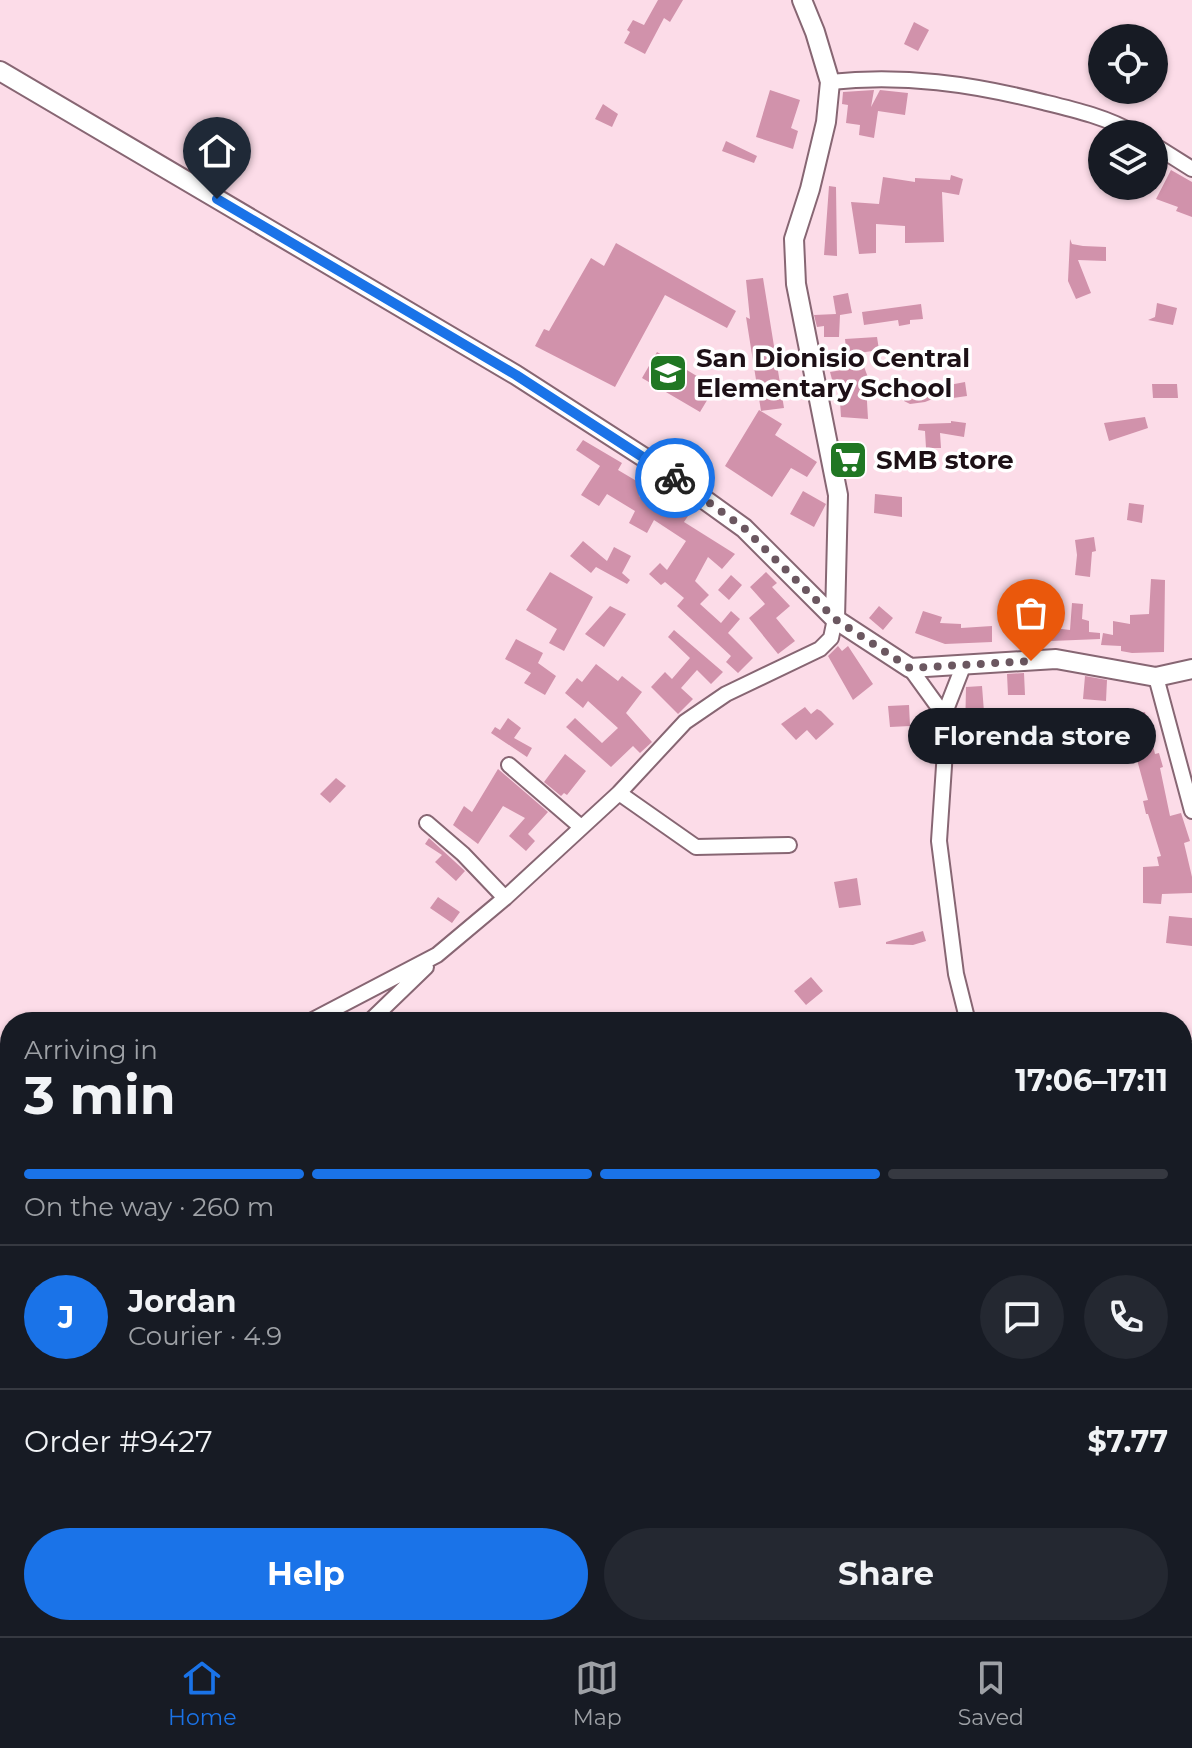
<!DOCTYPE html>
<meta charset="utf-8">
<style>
:root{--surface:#171b24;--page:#242831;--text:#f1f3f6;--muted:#9ea1a6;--line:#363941;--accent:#1a73e8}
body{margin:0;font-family:Montserrat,sans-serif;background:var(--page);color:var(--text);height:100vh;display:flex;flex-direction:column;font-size:30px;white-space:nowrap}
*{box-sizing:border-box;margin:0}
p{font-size:26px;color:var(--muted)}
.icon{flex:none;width:44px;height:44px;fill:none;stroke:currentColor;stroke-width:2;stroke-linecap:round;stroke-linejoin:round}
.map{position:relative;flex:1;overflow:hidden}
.sheet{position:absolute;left:0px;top:1012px;width:1192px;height:624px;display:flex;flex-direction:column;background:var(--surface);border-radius:32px 32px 0 0;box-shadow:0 2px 6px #0004}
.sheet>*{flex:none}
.fabs{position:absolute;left:1088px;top:24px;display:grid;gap:16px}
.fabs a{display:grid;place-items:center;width:80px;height:80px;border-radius:50%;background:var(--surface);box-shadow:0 2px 6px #0004;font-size:40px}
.pin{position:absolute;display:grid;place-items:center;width:68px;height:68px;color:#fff;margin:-82px -34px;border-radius:50% 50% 50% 0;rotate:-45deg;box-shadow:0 0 8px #0007}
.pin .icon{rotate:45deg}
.courier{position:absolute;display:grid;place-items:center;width:80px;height:80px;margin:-40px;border:6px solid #1a73e8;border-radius:50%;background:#fff;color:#222;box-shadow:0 2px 10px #0007}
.bubble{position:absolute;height:56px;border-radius:28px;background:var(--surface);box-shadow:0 2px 6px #0004;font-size:26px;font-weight:700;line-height:56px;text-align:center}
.head em{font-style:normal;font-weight:700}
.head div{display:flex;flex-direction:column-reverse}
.head{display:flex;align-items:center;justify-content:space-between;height:136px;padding:0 24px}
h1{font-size:52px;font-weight:700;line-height:60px}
.bar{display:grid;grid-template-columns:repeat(4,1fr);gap:12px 8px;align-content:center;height:96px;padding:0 24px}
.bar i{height:10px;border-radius:6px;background:var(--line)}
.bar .current{background:var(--accent)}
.bar p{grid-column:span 4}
.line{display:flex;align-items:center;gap:20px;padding:0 24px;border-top:2px solid var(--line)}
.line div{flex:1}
.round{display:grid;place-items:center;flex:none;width:84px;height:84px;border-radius:42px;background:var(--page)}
.primary-button{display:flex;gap:16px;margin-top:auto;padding:16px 24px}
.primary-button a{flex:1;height:92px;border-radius:48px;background:var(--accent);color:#fff;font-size:32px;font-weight:700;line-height:92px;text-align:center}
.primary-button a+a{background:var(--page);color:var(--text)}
.dock{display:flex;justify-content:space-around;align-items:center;height:112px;border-top:2px solid var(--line);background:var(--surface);font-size:22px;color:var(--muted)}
.dock a{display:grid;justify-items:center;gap:4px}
.dock .current{color:var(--accent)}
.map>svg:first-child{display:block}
.water{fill:#b87a94}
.building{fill:#d192ab}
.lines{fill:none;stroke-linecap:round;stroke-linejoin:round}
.minor-casing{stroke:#876673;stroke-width:18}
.major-casing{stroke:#876673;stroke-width:22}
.path{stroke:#846e77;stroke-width:2;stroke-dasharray:8 4;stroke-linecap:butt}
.minor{stroke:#fff;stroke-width:14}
.major{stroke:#fff;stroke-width:18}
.done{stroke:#6b5760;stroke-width:8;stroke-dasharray:0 14.4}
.route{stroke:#1a73e8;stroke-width:10}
.labels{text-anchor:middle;stroke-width:7;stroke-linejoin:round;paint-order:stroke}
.poi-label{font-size:26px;font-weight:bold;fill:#1d1016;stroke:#fff;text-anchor:start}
</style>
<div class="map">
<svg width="1192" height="1636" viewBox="0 0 1192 1636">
<rect width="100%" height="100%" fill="#fcdce8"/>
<!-- water -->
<path class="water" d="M1192 1349V1507L1182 1506V1364Z
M1182 1525 1192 1526V1623L1182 1620Z"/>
<!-- building -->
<path class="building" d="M658 0H683L670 22 664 18 645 54 624 43 630 32 627 30 633 20 644 25Z
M914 22 929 30 918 51 904 44Z
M770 90 800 100 791 128 798 131 793 149 756 137Z
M874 90 871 107 880 90 908 93 905 115 878 111 874 138 859 135 860 125 846 123 848 105 842 104 843 92Z
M603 104 618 114 612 127 595 119Z
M726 141 757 156 754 163 722 151Z
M1171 170 1192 182V217L1176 211 1178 207 1156 199Z
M951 175 963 179 959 195 942 192 944 242 905 243V226L876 224V253L859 254 851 202 879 204 883 177 915 182V178L950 180Z
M829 186 836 187 837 256 824 255Z
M1070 239 1072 244 1083 246 1106 247V261L1078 260 1091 293 1076 299 1068 281Z
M616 243 736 311 727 328 665 295 615 387 535 346 544 329 549 331 591 258 604 266Z
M763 278 784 408 761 411 746 317 750 319 746 280Z
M848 293 852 313 840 315 839 337H824V326L817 327 814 315 836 314 833 296Z
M1157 303 1177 308 1173 325 1148 320 1155 317Z
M921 304 923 319 910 320V324L899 326 898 320 864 325 862 312Z
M877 337 879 350 859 353 870 383 866 384 868 419 841 417 839 387H834L830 372 848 369 845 339Z
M657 352 715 387 700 412 642 378Z
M965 382 967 396 946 399 945 394 925 402 910 404 904 401 905 388 945 390 944 386Z
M1152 384H1177L1178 398H1153Z
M759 410 782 424 775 435 817 462 807 477 791 468 772 497 725 466Z
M1145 417 1148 428 1109 441 1104 423Z
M951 421 966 423 964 437 940 433 941 448H926L925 431 918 430 919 424 951 423Z
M583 440 622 463 618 470 645 486 639 496 671 515 681 499 694 507 684 522 735 554 722 569 708 557 695 581 709 595 700 604 721 623 731 611 740 619 728 633 753 658 738 673 726 662 731 656 677 606 684 598 665 582 661 585 649 574 660 563 667 570 686 541 654 520 647 533 629 523 635 511 607 494 599 506 581 495 600 466 576 450Z
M887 454 907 455 908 469H886Z
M803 491 826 504 814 527 790 514Z
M875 494 902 497V517L874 513Z
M1129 503 1144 505 1142 523 1127 520Z
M1094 537 1096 551 1092 552 1090 577 1075 575 1077 555 1075 540Z
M583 541 607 561 614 547 631 556 622 573 630 580 627 584 596 567 591 573 570 556Z
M550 572 593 597 564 651 549 643 557 629 526 610Z
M766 572 777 583 772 587 790 606 776 618 795 641 778 654 749 618 765 604 750 587Z
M731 575 742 585 729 600 718 590Z
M1151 579 1165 580 1164 652 1132 653 1121 651V646L1101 645 1103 633 1113 635V621L1130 624V615L1149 614Z
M1024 594 1044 595V608H1034L1033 634 1022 633 1021 614Z
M1072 603 1083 604 1082 619 1089 621V632L1100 633V639L1051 641 1054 628 1070 630Z
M610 606 626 614 604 647 585 634Z
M879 606 893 618 883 630 869 618Z
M923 611 942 617 940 623 961 624V628L992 626V642L945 644 915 633Z
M674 630 723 672 711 684 697 670 681 688 693 699 678 714 651 687 665 672 672 679 690 658 668 637Z
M516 639 543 653 538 663 556 676 545 695 524 683 531 673 505 659Z
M838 646 842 651 848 646 873 684 853 700 828 656Z
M596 664 618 681 622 676 642 692 626 713 652 742 640 753 633 746 611 767 566 727 575 718 602 743 618 728 588 701 583 708 565 693 577 678 582 682Z
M1024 673 1025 695H1008L1007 674Z
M1085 676 1107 680 1106 701 1083 699Z
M982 686 984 712 980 736 965 734 966 687Z
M909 705 910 726 890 727 888 706Z
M805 707 811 714 817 709 821 711 834 724 816 740 807 730 796 740 781 724Z
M1145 712 1155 754 1159 753 1163 767 1160 768 1170 816 1181 813 1190 841 1184 843 1192 877V893L1162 894 1161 904 1143 903V867L1159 866 1157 857 1161 856 1148 814H1146L1143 801 1148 800 1136 756 1121 760 1116 744 1125 742 1120 717Z
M508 718 521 728 514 738 532 748 527 757 491 733 495 727 500 730Z
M565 754 586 771 567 795 564 793 561 796 544 782Z
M498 769 548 812 528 834 535 841 526 851 509 836 525 818 503 806 478 844 453 825 464 806 472 812Z
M336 778 346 786 330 803 320 794Z
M429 838 465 871 456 881 435 862 442 855 425 844Z
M857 878 861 905 839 908 834 882Z
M438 897 460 912 452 923 430 908Z
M1169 916 1192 918V946L1166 943Z
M923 931 926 941 913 945 886 944V942Z
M811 977 823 991 806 1005 794 991Z"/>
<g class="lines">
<defs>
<path id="minor" d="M830 82C903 74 972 84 1043 102 1076 110 1106 117 1136 134
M1154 145 1192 169
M910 668 944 715 946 736 939 841 956 974 968 1022
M1156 677 1192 811
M944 715 964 664
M509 765 581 827
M619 793 696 847 789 845
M427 823 463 854 505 898
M309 1022 437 955 505 898 619 793 685 722 726 694 820 649 831 638 835 619
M369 1022 426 967
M0 1213 10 1208
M598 1626 627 1635 691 1626"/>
<path id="major" d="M802 0 815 32 830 82 826 122 810 189 794 239 796 284 838 495 835 619
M0 71 516 375 662 469 744 528 835 619 910 668 1056 659 1156 677 1192 669
M1182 1066 1192 1051
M771 1636 780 1626"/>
</defs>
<!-- minor casing -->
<use href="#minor" class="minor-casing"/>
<!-- major casing -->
<use href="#major" class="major-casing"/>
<!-- path -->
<path class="path" d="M1182 1518 1192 1520
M1118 1626 1153 1636"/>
<!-- minor -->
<use href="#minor" class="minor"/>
<!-- major -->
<use href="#major" class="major"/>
</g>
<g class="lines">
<!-- done -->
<path class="done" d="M675 478 744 528 835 619 910 668 1031 661"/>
<!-- route -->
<path class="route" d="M217 199 516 375 675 478"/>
</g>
<!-- icons -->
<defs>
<symbol id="school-square" viewBox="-11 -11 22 22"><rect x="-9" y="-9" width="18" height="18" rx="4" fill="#207723" stroke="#fff"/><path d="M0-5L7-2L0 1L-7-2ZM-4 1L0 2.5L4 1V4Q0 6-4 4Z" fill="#fff"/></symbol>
<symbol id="supermarket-square" viewBox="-11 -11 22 22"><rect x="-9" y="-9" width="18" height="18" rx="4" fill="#207723" stroke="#fff"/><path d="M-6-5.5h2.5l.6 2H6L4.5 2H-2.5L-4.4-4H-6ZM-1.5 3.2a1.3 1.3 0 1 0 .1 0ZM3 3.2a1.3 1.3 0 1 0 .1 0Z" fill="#fff"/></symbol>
</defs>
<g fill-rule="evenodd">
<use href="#school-square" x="646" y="351" width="44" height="44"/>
<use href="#supermarket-square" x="826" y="438" width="44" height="44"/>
</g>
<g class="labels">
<!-- poi labels -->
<g class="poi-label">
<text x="696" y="367">San Dionisio Central<tspan x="696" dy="30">Elementary School</tspan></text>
<text x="876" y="469">SMB store</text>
</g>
</g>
</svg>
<div class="fabs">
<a><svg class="icon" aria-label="locate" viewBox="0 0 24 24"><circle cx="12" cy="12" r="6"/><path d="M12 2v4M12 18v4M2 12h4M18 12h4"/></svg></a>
<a><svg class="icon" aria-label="layers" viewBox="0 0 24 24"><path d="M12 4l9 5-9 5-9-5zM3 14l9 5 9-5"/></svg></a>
</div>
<div class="pin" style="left:1031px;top:661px;background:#ea580c"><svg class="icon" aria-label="bag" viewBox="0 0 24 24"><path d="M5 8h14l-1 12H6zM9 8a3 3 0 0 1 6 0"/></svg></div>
<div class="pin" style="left:217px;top:199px;background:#1f2937"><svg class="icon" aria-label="home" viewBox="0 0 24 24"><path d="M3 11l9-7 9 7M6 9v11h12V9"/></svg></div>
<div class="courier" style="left:675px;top:478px"><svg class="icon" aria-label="bike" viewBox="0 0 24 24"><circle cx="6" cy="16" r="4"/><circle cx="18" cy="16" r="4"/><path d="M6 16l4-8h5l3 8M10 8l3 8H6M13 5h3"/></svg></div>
<div class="bubble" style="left:908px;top:708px;width:248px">Florenda store</div>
<section class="sheet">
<div class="head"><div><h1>3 min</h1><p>Arriving in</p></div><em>17:06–17:11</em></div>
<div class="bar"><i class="current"></i><i class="current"></i><i class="current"></i><i></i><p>On the way · 260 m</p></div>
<div class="line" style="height:144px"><b class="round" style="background:var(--accent);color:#fff">J</b><div><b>Jordan</b><p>Courier · 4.9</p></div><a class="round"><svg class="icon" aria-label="chat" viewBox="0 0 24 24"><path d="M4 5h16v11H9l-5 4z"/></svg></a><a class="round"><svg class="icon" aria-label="phone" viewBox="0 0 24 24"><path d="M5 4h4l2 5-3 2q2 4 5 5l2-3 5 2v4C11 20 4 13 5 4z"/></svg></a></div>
<div class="line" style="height:104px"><div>Order #9427</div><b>$7.77</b></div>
<div class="primary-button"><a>Help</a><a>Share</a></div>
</section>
</div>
<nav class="dock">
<a class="current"><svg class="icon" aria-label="home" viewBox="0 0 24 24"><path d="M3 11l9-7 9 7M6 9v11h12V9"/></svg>Home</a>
<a><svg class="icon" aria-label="map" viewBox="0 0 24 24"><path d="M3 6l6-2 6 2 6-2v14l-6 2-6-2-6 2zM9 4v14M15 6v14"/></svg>Map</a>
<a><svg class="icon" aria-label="saved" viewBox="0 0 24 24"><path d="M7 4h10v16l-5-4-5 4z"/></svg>Saved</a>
</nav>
